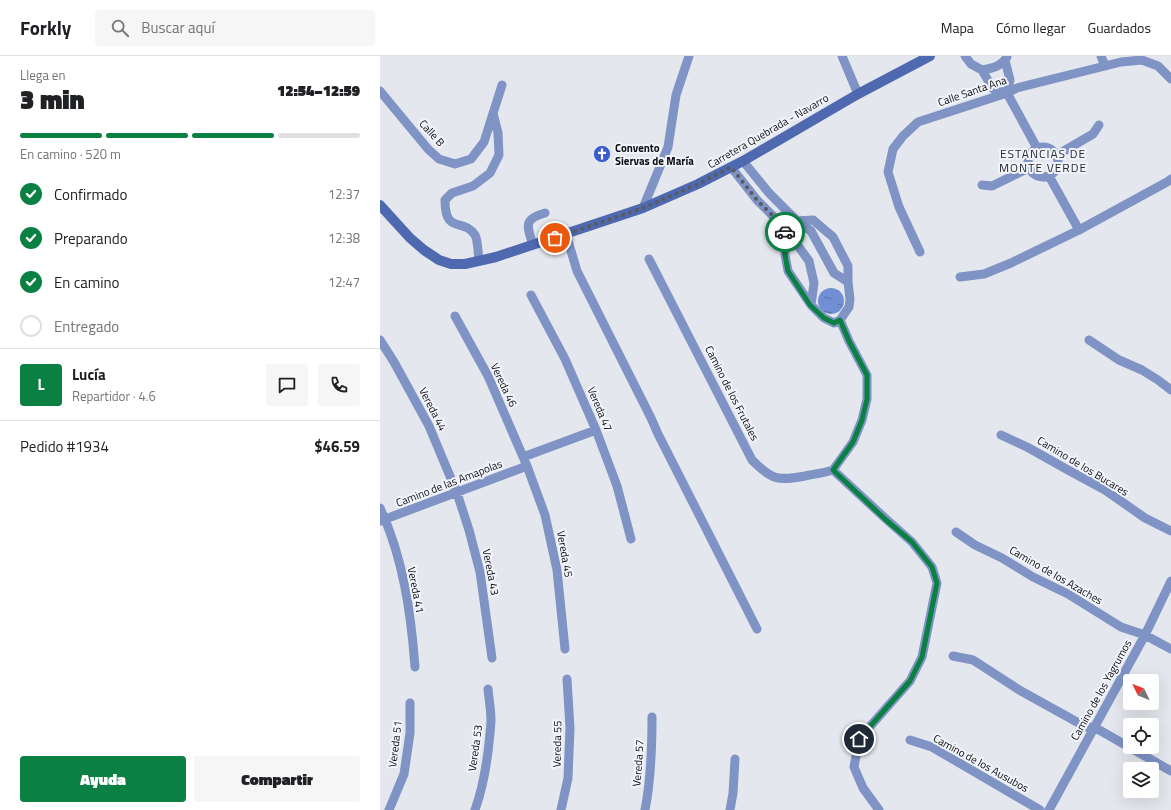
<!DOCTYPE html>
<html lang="es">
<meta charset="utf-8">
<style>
:root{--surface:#fff;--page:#f6f6f6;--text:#202124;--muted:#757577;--line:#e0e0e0;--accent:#0b8043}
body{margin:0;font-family:"Titillium Web",sans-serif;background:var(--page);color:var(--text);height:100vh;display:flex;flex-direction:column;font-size:15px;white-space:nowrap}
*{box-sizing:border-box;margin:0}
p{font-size:13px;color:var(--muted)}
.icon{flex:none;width:22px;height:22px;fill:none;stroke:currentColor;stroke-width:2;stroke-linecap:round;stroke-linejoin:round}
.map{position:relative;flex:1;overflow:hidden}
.drawer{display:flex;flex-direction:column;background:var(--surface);width:380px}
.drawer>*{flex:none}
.needle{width:26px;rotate:313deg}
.tools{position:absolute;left:743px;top:618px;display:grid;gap:8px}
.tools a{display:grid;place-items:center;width:36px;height:36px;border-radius:4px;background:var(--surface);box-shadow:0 4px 16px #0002;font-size:20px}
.pin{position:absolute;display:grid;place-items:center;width:34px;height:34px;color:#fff;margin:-17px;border:2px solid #fff;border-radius:50%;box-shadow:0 1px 4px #0007}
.courier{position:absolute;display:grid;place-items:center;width:40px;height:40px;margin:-20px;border:3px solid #0b8043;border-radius:50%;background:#fff;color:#222;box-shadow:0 1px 5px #0007}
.overview em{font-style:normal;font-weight:800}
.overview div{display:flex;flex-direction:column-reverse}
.overview{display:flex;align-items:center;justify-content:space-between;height:68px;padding:0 20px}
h1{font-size:26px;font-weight:800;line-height:30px}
.bar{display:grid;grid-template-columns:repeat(4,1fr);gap:6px 4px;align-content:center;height:48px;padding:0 20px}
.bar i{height:5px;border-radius:3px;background:var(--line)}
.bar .on{background:var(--accent)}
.bar p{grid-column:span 4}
.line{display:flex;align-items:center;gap:10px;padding:0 20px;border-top:1px solid var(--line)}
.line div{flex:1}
.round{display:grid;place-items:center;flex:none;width:42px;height:42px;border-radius:4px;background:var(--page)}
ol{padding:0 20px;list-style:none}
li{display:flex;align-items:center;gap:12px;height:44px}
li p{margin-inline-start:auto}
li .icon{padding:4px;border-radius:50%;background:var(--accent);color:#fff;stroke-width:4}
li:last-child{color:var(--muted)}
li i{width:22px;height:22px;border:2px solid var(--line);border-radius:50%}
.primary-button{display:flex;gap:8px;margin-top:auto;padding:8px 20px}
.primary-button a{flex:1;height:46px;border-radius:4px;background:var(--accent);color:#fff;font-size:16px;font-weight:800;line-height:46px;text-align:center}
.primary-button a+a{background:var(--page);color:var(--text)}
header{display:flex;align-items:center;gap:24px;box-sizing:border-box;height:56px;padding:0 20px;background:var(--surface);border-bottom:1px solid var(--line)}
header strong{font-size:19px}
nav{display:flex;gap:22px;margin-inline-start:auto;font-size:14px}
.search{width:280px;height:36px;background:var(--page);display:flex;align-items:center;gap:10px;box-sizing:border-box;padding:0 14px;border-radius:4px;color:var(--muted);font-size:15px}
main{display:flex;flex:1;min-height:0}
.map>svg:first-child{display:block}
.water{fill:url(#water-ripples)}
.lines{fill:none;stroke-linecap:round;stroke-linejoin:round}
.street{stroke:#7f93c5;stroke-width:9}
.secondary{stroke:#4f69b1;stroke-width:10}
.done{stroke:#585a5d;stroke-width:4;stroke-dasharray:0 7.2}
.route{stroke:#0b8043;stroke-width:5}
.labels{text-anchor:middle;stroke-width:4;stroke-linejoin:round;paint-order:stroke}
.street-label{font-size:11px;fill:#0d0e10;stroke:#f1f4fa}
.poi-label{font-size:11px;font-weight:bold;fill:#0d0e10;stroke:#f1f4fa;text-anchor:start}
.neighbourhood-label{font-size:12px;letter-spacing:1px;fill:#28292e;stroke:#f1f4fa}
</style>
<header>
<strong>Forkly</strong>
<div class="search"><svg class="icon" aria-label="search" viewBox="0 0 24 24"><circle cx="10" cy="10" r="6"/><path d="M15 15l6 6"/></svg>Buscar aquí</div>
<nav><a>Mapa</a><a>Cómo llegar</a><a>Guardados</a></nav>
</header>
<main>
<section class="drawer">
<div class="overview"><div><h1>3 min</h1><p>Llega en</p></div><em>12:54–12:59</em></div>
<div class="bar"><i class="on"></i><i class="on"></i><i class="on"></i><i></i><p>En camino · 520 m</p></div>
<ol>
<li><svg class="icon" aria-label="check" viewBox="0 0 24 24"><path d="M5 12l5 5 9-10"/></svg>Confirmado<p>12:37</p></li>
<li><svg class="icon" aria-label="check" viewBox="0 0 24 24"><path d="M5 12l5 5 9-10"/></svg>Preparando<p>12:38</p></li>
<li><svg class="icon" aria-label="check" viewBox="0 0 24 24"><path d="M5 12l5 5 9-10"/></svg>En camino<p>12:47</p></li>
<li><i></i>Entregado</li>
</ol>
<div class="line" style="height:72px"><b class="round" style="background:var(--accent);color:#fff">L</b><div><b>Lucía</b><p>Repartidor · 4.6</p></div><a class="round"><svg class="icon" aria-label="chat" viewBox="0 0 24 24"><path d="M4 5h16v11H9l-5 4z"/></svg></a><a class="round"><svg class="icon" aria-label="phone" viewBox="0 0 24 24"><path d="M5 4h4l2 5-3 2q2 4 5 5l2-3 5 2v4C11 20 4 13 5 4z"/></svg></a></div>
<div class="line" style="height:52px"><div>Pedido #1934</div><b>$46.59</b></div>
<div class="primary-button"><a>Ayuda</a><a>Compartir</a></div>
</section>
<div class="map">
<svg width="791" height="754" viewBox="0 0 791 754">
<defs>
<pattern id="water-ripples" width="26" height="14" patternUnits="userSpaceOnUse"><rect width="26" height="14" fill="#728ed5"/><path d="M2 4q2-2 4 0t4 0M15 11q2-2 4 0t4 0" fill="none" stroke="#5c72ab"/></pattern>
</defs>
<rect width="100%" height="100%" fill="#e4e7ed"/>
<!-- water -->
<path class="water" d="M438 245a13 13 0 1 1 26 0a13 13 0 1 1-26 0Z"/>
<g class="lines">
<!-- street -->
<path class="street" d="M462 0 478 38
M585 0 591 8 602 14C612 12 621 11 627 1
M721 0 725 10
M625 4 630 24 627 37 657 92
M602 14 613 33 627 37
M0 35 48 93 59 103 75 108 91 103 104 86 122 29
M648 106a15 15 0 1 1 30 0a15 15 0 1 1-30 0Z
M677 99 713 78 719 69
M363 105 389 137 417 165 433 164 453 181 468 210V226L470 243 469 251 460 264 454 267 444 262 431 249 408 215 405 199V172
M351 111 377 144 405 172 429 205 434 227 431 249
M669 120 699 174
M602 129 612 130 649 112
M263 152 288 91 296 39 309 0
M417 165 431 175 454 217 468 226
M186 178 197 215 271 362 278 378 377 573
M153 189C147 170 143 163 165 157
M540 196 519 151 508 116 513 93 523 80 538 66 627 37 637 32 741 6 762 4 778 10 791 23
M269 203 372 404C392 424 397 425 425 420 434 418 444 417 453 414
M99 204C98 198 98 184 95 179 83 161 65 179 65 144L72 137 93 130 110 117 119 99 118 77 113 57
M580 221 604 218 631 207 699 174 787 126 791 123
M151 239 185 303 216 374 237 430 251 483
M75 260 108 320 147 410 165 459 177 514 185 593
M0 284 14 306 49 370 77 437 89 474 100 516 112 602
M709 284 739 304 762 314 778 324 791 334
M621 379 647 391 688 414 725 434 765 462 791 475
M143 401 216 374
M453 414 506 463 532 486 552 511 557 527 542 601 530 625 479 683 474 711 483 732 499 754
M453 414 473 386 482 364 487 343V319L469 285 460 264
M0 452C23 501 31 557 35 611
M0 465 147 410
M576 476 595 489 622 502 653 521 688 538 741 571 765 579 791 593
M573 600 593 604 641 635 706 671H714L791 715
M530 684 552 691 660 754
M9 754 24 718 30 677V647
M95 754C105 726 109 694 111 665 111 654 109 643 108 633
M181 754 188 722 190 672 187 623
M265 754C271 724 272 692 272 661
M350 754 353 737 355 703
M669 754 765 579 791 525"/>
<!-- secondary -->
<path class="secondary" d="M0 149 30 182 44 194 59 204 71 208H85L116 201 263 152 318 128 363 105 478 38 550 0"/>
</g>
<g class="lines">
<!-- done -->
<path class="done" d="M175 182 263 152 318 128 351 111 377 144 405 172V176"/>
<!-- route -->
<path class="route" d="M405 176V199L408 215 430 249 444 262 454 267 460 264 469 285 487 319V343L482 364 473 386 453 414 506 464 532 486 552 511 557 527 542 601 530 625 479 683"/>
</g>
<!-- icons -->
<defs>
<symbol id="church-disc" viewBox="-11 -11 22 22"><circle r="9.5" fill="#3a5ccd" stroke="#f1f4fa"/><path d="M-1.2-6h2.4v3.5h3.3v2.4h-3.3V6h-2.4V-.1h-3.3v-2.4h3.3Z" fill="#fff"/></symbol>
</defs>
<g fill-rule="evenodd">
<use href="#church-disc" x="212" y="88" width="20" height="20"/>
</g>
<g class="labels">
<!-- street labels -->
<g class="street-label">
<text transform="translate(592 35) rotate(-19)" y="4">Calle Santa Ana</text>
<text transform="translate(388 75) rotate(-30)" y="4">Carretera Quebrada - Navarro</text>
<text transform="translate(52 77) rotate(48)" y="4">Calle B</text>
<text transform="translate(124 329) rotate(65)" y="4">Vereda 46</text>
<text transform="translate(352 337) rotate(63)" y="4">Camino de los Frutales</text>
<text transform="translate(53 353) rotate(63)" y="4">Vereda 44</text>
<text transform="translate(220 353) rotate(67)" y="4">Vereda 47</text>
<text transform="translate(703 410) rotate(31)" y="4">Camino de los Bucares</text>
<text transform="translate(69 427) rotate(-21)" y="4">Camino de las Amapolas</text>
<text transform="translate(185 498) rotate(80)" y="4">Vereda 45</text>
<text transform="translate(111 516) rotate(79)" y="4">Vereda 43</text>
<text transform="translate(676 519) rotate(30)" y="4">Camino de los Azaches</text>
<text transform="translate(36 534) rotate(79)" y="4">Vereda 41</text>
<text transform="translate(721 634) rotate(-61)" y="4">Camino de los Yagrumos</text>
<text transform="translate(15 688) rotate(-83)" y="4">Vereda 51</text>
<text transform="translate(177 688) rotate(-89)" y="4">Vereda 55</text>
<text transform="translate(95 692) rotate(-82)" y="4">Vereda 53</text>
<text transform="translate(258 707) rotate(-86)" y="4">Vereda 57</text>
<text transform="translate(601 707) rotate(29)" y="4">Camino de los Ausubos</text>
</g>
<!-- poi labels -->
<g class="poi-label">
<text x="235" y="96">Convento<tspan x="235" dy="13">Siervas de María</tspan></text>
</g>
<!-- neighbourhood labels -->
<g class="neighbourhood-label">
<text x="663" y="102">ESTANCIAS DE<tspan x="663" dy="14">MONTE VERDE</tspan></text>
</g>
</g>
</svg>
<div class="tools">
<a><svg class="needle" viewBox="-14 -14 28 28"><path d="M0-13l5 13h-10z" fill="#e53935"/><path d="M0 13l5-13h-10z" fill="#757577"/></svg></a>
<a><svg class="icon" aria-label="locate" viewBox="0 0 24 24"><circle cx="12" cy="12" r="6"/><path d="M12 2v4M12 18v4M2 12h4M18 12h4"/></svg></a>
<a><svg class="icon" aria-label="layers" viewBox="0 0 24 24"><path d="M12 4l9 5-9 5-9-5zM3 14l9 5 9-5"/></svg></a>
</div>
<div class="pin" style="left:175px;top:182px;background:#ea580c"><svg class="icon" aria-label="bag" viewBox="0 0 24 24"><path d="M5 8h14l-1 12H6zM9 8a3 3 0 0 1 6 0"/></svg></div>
<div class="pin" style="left:479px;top:683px;background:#1f2937"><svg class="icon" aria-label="home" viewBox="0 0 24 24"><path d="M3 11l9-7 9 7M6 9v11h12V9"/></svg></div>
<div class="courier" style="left:405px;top:176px"><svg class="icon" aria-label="car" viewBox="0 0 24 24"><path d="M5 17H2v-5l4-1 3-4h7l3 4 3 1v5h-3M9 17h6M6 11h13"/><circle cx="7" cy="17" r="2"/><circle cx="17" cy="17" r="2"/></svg></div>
</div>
</main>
